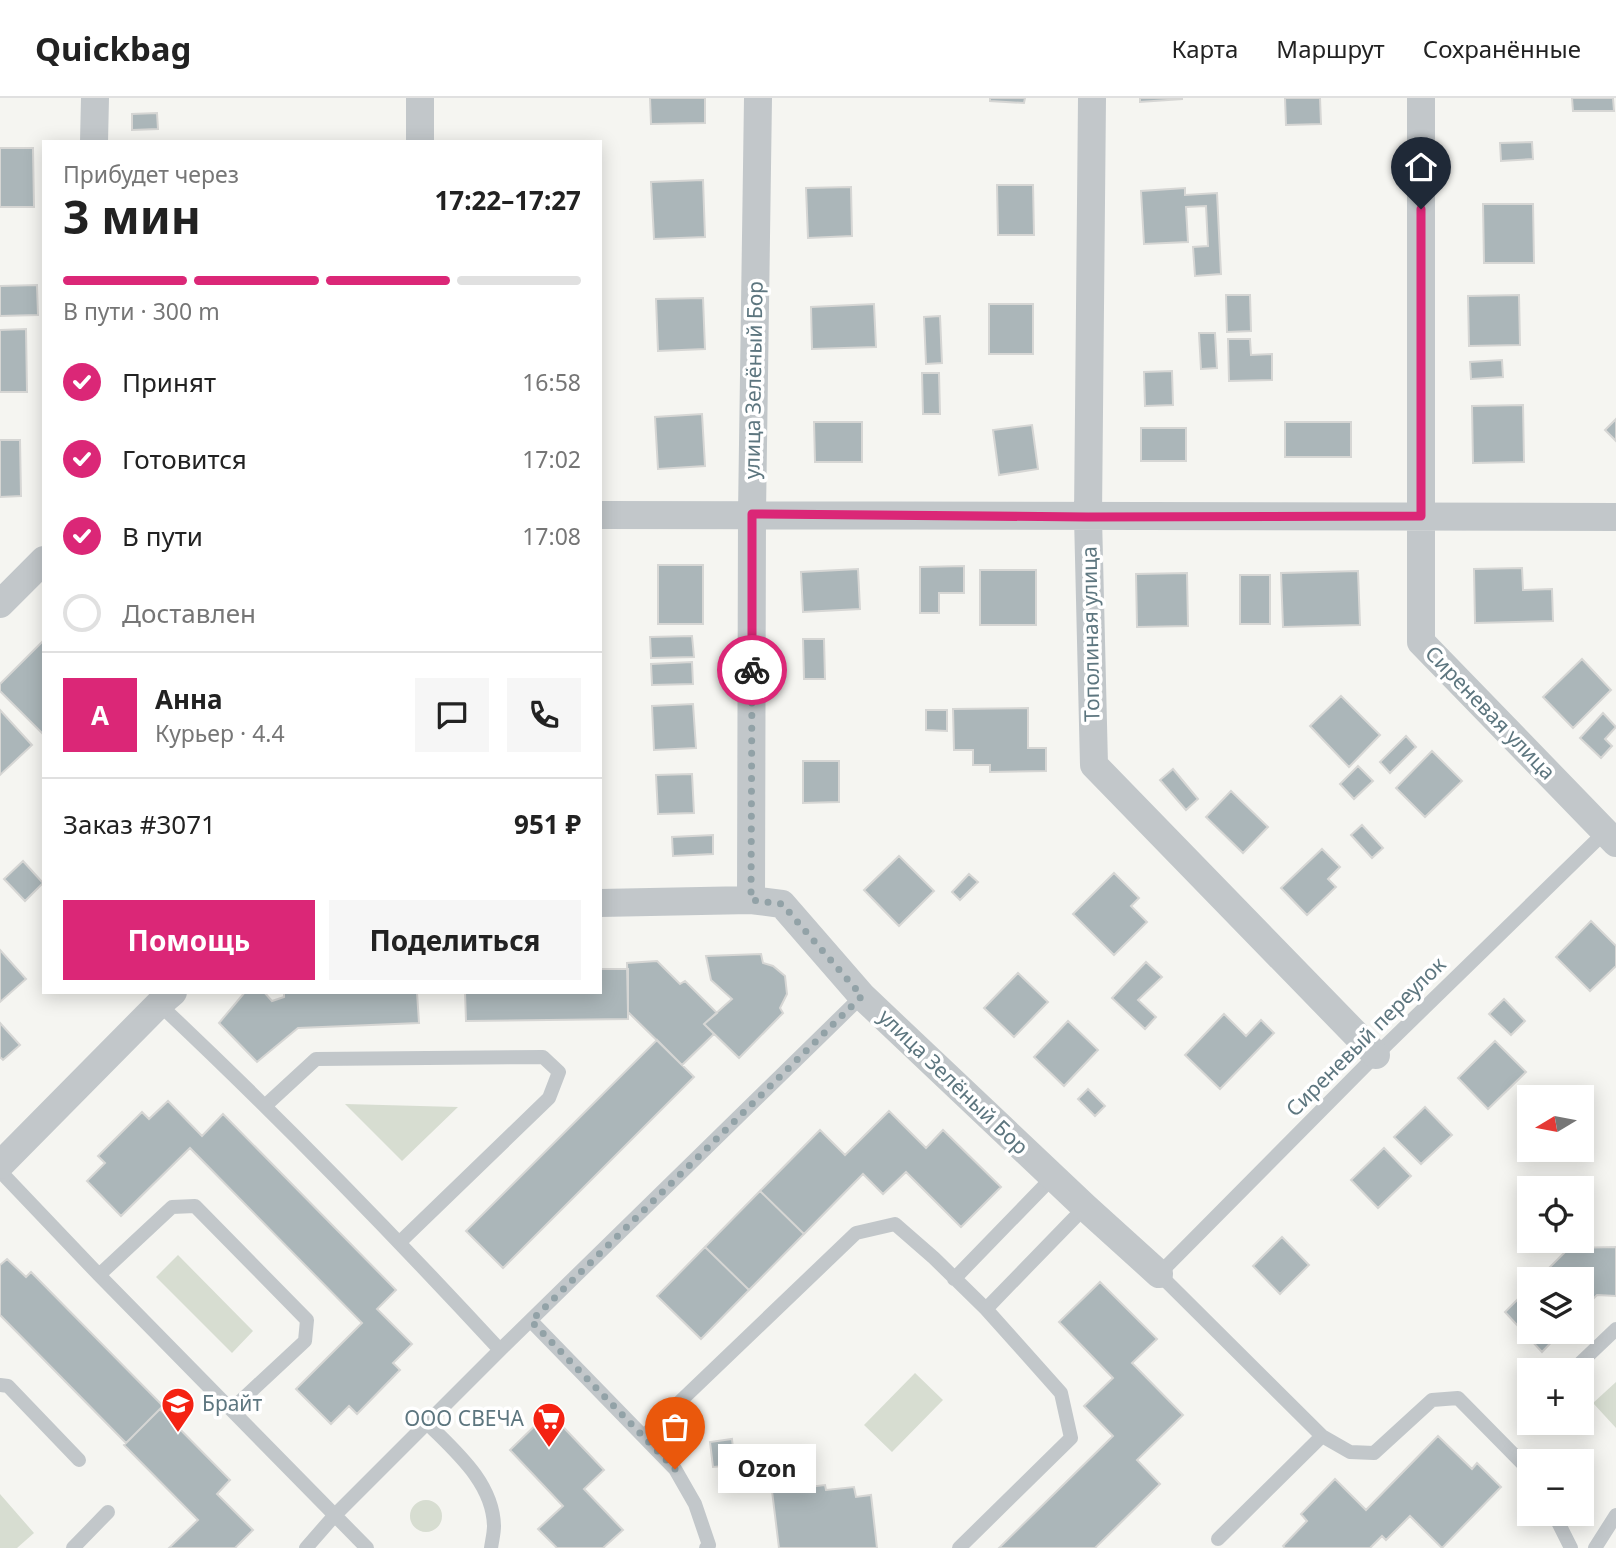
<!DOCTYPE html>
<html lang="ru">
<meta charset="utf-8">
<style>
:root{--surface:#fff;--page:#f6f6f6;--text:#222;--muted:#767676;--line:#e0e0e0;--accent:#db2777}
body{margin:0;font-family:"Noto Sans",sans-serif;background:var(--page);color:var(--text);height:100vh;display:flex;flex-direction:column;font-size:26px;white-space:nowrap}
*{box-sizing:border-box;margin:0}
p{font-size:23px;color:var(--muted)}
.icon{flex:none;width:38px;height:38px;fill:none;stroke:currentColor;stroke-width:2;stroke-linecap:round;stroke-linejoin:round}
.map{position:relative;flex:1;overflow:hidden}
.details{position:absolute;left:42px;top:42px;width:560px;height:854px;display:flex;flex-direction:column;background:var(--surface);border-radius:0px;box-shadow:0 4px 18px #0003}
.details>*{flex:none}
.needle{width:46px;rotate:260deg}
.tools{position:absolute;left:1517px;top:987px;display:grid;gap:14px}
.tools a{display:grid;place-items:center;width:77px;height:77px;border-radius:0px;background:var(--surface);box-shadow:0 4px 18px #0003;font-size:35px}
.pin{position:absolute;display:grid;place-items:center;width:60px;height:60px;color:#fff;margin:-72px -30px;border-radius:50% 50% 50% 0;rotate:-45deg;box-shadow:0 0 7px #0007}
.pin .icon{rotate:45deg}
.courier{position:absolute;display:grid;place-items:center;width:70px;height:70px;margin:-35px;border:5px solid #db2777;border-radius:50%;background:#fff;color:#222;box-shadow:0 2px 9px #0007}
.bubble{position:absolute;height:49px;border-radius:0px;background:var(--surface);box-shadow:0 4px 18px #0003;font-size:23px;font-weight:700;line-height:49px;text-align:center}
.headline em{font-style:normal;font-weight:700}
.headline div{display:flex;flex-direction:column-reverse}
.headline{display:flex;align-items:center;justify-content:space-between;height:119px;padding:0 21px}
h1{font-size:46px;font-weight:700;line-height:52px}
.bar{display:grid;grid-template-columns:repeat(4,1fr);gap:10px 7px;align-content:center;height:84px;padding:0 21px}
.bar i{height:9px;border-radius:5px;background:var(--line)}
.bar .active{background:var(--accent)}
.bar p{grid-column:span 4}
.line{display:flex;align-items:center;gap:18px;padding:0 21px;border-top:2px solid var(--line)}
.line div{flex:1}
.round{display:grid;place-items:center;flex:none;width:74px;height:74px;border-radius:0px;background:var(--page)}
ol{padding:0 21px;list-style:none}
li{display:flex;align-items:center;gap:21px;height:77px}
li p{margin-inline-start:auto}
li .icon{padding:7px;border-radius:50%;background:var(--accent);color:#fff;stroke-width:4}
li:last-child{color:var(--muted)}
li i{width:38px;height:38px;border:4px solid var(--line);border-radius:50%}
.button{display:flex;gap:14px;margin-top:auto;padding:14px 21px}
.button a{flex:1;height:80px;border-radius:0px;background:var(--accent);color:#fff;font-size:28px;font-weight:700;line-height:80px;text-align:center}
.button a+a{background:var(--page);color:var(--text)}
header{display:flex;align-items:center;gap:42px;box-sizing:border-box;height:98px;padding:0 35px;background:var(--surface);border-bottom:2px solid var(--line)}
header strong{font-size:33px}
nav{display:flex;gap:38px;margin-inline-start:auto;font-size:24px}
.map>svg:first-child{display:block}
.green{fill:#d7ddd1}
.building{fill:#abb6b9;stroke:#d6d6d4;stroke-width:2}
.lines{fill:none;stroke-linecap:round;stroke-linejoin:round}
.service{stroke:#c2c7ca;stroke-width:14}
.minor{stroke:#c2c7ca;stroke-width:28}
.done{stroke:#92a2a7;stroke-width:7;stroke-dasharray:0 12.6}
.route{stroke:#db2777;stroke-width:9}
.labels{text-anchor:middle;stroke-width:7;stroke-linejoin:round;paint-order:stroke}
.street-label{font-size:21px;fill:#5d767f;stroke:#fff}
.poi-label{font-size:21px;fill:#5d767f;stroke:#fff;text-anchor:start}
</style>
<header>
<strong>Quickbag</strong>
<nav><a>Карта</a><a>Маршрут</a><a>Сохранённые</a></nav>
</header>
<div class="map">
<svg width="1616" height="1450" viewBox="0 0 1616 1450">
<rect width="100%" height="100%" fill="#f5f5f1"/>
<!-- green -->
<path class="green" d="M345 1006 458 1009 402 1063Z
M178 1157 253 1233 232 1255 156 1179Z
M915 1275 943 1302 892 1354 864 1327Z
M1616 1284V1330L1593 1305Z
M0 1396 34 1435 17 1450H0Z
M410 1418a16 16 0 1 1 32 0a16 16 0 1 1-32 0Z"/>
<!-- building -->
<path class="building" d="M650 0H705V25L651 26Z
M990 0H1025L1024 5 990 3Z
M1140 0H1182V1L1140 4Z
M1285 0H1320L1321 26 1286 27Z
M1572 0H1613L1614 13H1573Z
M157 15 158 31 132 32V16Z
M1532 44 1533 61 1501 63 1500 45Z
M0 50H33L34 109H0Z
M703 82 705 139 654 141 651 84Z
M997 87H1033L1034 137H998Z
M851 89 852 138 808 140 806 90Z
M1185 90V97L1217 95 1221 176 1195 178 1193 149 1208 148 1206 108 1186 109 1188 144 1144 146 1141 93Z
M1483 106H1533L1534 165H1484Z
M37 187 38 217 0 218V188Z
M1226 197H1250L1251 233 1227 234Z
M1519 197 1520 247 1469 248 1468 198Z
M703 200 705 251 658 253 656 201Z
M874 206 876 249 812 251 811 209Z
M989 206H1033V256H989Z
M940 218 942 265 926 266 924 219Z
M26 231 27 294H0V232Z
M1199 235H1215L1217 270 1201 271Z
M1228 241H1250L1251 257 1272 256V282L1229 283Z
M1502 262 1503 279 1471 281 1470 264Z
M1172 273 1173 307 1145 308 1144 274Z
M922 275H939L940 316H923Z
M1523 307 1524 364 1473 365 1472 308Z
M702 316 705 368 658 371 655 319Z
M1616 321V343L1605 332Z
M814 324H862V364H815Z
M1285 324H1351V359H1285Z
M1032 327 1038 371 999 377 993 332Z
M1141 330H1186V363H1141Z
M0 342H20L21 398 0 399Z
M658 467H703V526H658Z
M964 468V495H939V515H920V469Z
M1522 470 1523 492 1552 491 1553 523 1475 525 1474 471Z
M858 471 860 511 803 514 801 474Z
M980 472H1036V527H980Z
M1358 473 1360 527 1283 529 1281 475Z
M1187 475 1188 528 1137 529 1136 476Z
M1240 477H1270V526H1240Z
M692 538 694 559 651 560 650 539Z
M803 541H824L825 581H804Z
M44 542V635L43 636 0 593V586Z
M1582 561 1611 592 1573 630 1543 599Z
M692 564 693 586 652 587 651 566Z
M1341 598 1380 637 1349 669 1310 628Z
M693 606 696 650 654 652 652 608Z
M1028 610V650H1046V673L990 674V667H973V652H954L953 611Z
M0 612 32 647 0 677Z
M926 612H947V633L926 632Z
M1603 615 1616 629 1605 641 1612 648 1601 660 1580 640Z
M1406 638 1416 649 1390 675 1380 664Z
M1432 653 1462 683 1425 719 1396 690Z
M803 663H839V704L803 705Z
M1358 668 1373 683 1354 701 1340 686Z
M1173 671 1198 701 1186 712 1160 682Z
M692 676 694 715 658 716 656 677Z
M1231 693 1268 729 1243 755 1206 719Z
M1362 727 1383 750 1372 760 1351 737Z
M713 737V756L673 758 672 739Z
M1322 751 1340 769 1328 781 1336 789 1307 817 1281 790Z
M899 758 934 793 899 828 864 792Z
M23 763 43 785 25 803 4 781Z
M1114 775 1139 800 1131 808 1147 824 1114 857 1073 816Z
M969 776 978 784 960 802 952 794Z
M1591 823 1616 848V868L1590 893 1556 859Z
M0 852 26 881 0 904Z
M761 856 763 865 773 868 785 878 787 896 780 910 783 915 739 960 704 926 732 901 711 882 706 858Z
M657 863 680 886 685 883 717 915 704 926 714 936 682 967 628 914 627 865Z
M1146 864 1162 879 1138 902 1156 919 1145 931 1112 900Z
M600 871H628V921L466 923 465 894H600Z
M1018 875 1048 904 1014 939 984 910Z
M245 894H264L272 903 284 899V894H417L419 925 298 930 257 964 219 925Z
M1504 901 1525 923 1511 937 1489 916Z
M1224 916 1246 938 1261 922 1274 935 1220 991 1185 957Z
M1068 923 1098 952 1064 988 1034 959Z
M0 925 20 947 3 962 0 959Z
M657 942 694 979 503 1170 466 1133Z
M1495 943 1526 974 1488 1011 1458 980Z
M1088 991 1105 1008 1095 1018 1078 1001Z
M168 1003 202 1038 223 1016 396 1192 377 1211 412 1246 393 1265 400 1272 357 1316 349 1308 331 1326 296 1291 362 1225 190 1050 121 1118 87 1083 105 1065 98 1058 142 1014 149 1021Z
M1425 1009 1452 1037 1421 1066 1394 1039Z
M889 1013 926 1050 943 1032 1001 1089 961 1129 906 1074 883 1096 863 1076 804 1136 760 1093 820 1032 845 1057Z
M1384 1050 1411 1078 1378 1110 1351 1082Z
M760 1093 804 1136 749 1192 705 1149Z
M1282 1139 1309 1167 1280 1196 1253 1168Z
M705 1149 749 1192 701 1241 657 1198Z
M1616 1149V1198L1597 1197 1582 1212V1181H1538L1569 1150Z
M7 1161 26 1179 31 1174 163 1308 126 1345 0 1217V1167Z
M1100 1184 1157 1241 1132 1265 1183 1317 1137 1362 1160 1386 1095 1450H999L1113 1338 1084 1308 1113 1280 1059 1224Z
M1530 1189V1234H1561L1542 1254 1505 1214Z
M160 1311 230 1382 217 1396 253 1432 235 1450H169L198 1422 124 1347Z
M549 1314 604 1372 584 1391 623 1432 603 1450H557L538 1431 563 1408 510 1352Z
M1438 1338 1472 1371 1477 1365 1501 1389 1442 1450 1410 1418 1386 1442 1382 1438 1370 1450H1285L1283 1448 1307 1423 1301 1416 1335 1381 1366 1412Z
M732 1341 735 1367 713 1369 710 1344Z
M825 1387 826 1392 854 1389 856 1399 871 1397 877 1450H779L772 1393Z"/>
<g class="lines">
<!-- service -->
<path class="service" d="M159 906C277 1017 390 1133 500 1252
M266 1007 316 961 543 959 559 974 549 1000 400 1144
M0 1073 99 1177 367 1450
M99 1177 172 1109 195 1108 307 1222 305 1243 232 1311
M954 1181 1053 1079
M531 1223 675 1371 695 1406 709 1447 706 1450
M1573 1272 1616 1231
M0 1287 8 1288 79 1362
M428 1326C456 1354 493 1385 494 1428 494 1435 492 1443 491 1450
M644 1338 856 1135 895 1126 934 1160 986 1211
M1530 1373 1458 1300 1432 1302 1374 1355 1350 1354 1322 1338 1159 1176 1376 957 1605 734
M1554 1416 1571 1450
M1218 1441 1322 1338
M73 1450 108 1414
M306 1450 334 1418 500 1252 862 898
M959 1450 1071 1340 1061 1295 986 1211 1085 1109
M1595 1450 1616 1417"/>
<!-- minor -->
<path class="minor" d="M758 0 752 416 751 802 782 806 862 898 1085 1109 1159 1176
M1092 0 1088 419 1094 667 1376 957
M1421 0V544L1616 745
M94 44 95 0
M420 44V0
M600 417 1616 419
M0 506 44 462
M600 805 751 802
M0 1067 159 906 173 894"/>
</g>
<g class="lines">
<!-- done -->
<path class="done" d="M675 1371 531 1223 862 898 782 806 751 802 752 572"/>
<!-- route -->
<path class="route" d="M752 572V416L1088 419 1421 418V111"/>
</g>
<!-- icons -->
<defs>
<symbol id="school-pin" viewBox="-11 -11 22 30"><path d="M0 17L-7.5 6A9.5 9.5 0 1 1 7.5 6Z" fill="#f42212" stroke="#fff"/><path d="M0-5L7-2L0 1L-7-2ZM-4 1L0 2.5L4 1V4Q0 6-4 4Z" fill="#fff"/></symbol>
<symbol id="supermarket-pin" viewBox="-11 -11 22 30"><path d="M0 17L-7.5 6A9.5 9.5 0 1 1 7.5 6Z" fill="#f42212" stroke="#fff"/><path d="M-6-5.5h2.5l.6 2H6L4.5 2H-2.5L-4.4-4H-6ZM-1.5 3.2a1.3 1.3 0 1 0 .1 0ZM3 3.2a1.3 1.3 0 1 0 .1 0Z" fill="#fff"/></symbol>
</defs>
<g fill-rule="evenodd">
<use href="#school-pin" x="159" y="1287" width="38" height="52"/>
<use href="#supermarket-pin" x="530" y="1302" width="38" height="52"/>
</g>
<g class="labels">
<!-- street labels -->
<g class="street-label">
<text transform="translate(754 282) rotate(-89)" y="7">улица Зелёный Бор</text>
<text transform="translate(1091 536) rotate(-91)" y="7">Тополиная улица</text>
<text transform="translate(1490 615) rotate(46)" y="7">Сиреневая улица</text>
<text transform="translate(1366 939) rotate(-45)" y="7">Сиреневый переулок</text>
<text transform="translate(953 984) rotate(44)" y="7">улица Зелёный Бор</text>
</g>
<!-- poi labels -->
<g class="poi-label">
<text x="202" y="1313">Брайт</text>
<text x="524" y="1328" text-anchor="end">ООО СВЕЧА</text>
</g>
</g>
</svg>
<div class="tools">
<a><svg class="needle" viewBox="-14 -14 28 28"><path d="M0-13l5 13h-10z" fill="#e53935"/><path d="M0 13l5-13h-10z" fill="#767676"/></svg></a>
<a><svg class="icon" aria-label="locate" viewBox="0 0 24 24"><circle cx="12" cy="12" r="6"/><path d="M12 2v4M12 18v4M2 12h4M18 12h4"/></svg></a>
<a><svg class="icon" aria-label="layers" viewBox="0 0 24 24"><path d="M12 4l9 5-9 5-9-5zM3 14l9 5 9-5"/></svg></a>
<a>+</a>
<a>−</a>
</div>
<div class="pin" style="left:675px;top:1371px;background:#ea580c"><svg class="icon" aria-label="bag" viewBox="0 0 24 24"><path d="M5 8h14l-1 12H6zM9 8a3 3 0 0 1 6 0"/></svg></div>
<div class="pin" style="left:1421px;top:111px;background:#1f2937"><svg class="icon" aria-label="home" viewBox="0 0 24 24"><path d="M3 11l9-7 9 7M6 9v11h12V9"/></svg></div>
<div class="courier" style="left:752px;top:572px"><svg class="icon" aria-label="bike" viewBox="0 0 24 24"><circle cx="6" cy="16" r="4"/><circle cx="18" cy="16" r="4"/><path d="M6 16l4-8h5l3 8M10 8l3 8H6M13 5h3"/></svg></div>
<div class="bubble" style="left:718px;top:1346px;width:98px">Ozon</div>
<section class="details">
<div class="headline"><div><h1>3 мин</h1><p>Прибудет через</p></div><em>17:22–17:27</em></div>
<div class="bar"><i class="active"></i><i class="active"></i><i class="active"></i><i></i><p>В пути · 300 m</p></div>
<ol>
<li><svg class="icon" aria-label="check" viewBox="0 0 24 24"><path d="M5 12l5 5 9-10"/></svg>Принят<p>16:58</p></li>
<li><svg class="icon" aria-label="check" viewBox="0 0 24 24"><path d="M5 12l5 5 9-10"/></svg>Готовится<p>17:02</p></li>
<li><svg class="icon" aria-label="check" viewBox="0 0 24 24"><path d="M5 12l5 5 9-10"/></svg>В пути<p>17:08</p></li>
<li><i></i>Доставлен</li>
</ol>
<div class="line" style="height:126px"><b class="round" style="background:var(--accent);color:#fff">А</b><div><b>Анна</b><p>Курьер · 4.4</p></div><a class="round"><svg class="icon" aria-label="chat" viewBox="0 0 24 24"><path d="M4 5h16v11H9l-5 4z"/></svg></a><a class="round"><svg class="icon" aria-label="phone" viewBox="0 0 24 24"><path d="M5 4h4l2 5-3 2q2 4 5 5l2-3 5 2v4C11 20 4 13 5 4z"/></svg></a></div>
<div class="line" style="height:91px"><div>Заказ #3071</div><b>951 ₽</b></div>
<div class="button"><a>Помощь</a><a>Поделиться</a></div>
</section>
</div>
